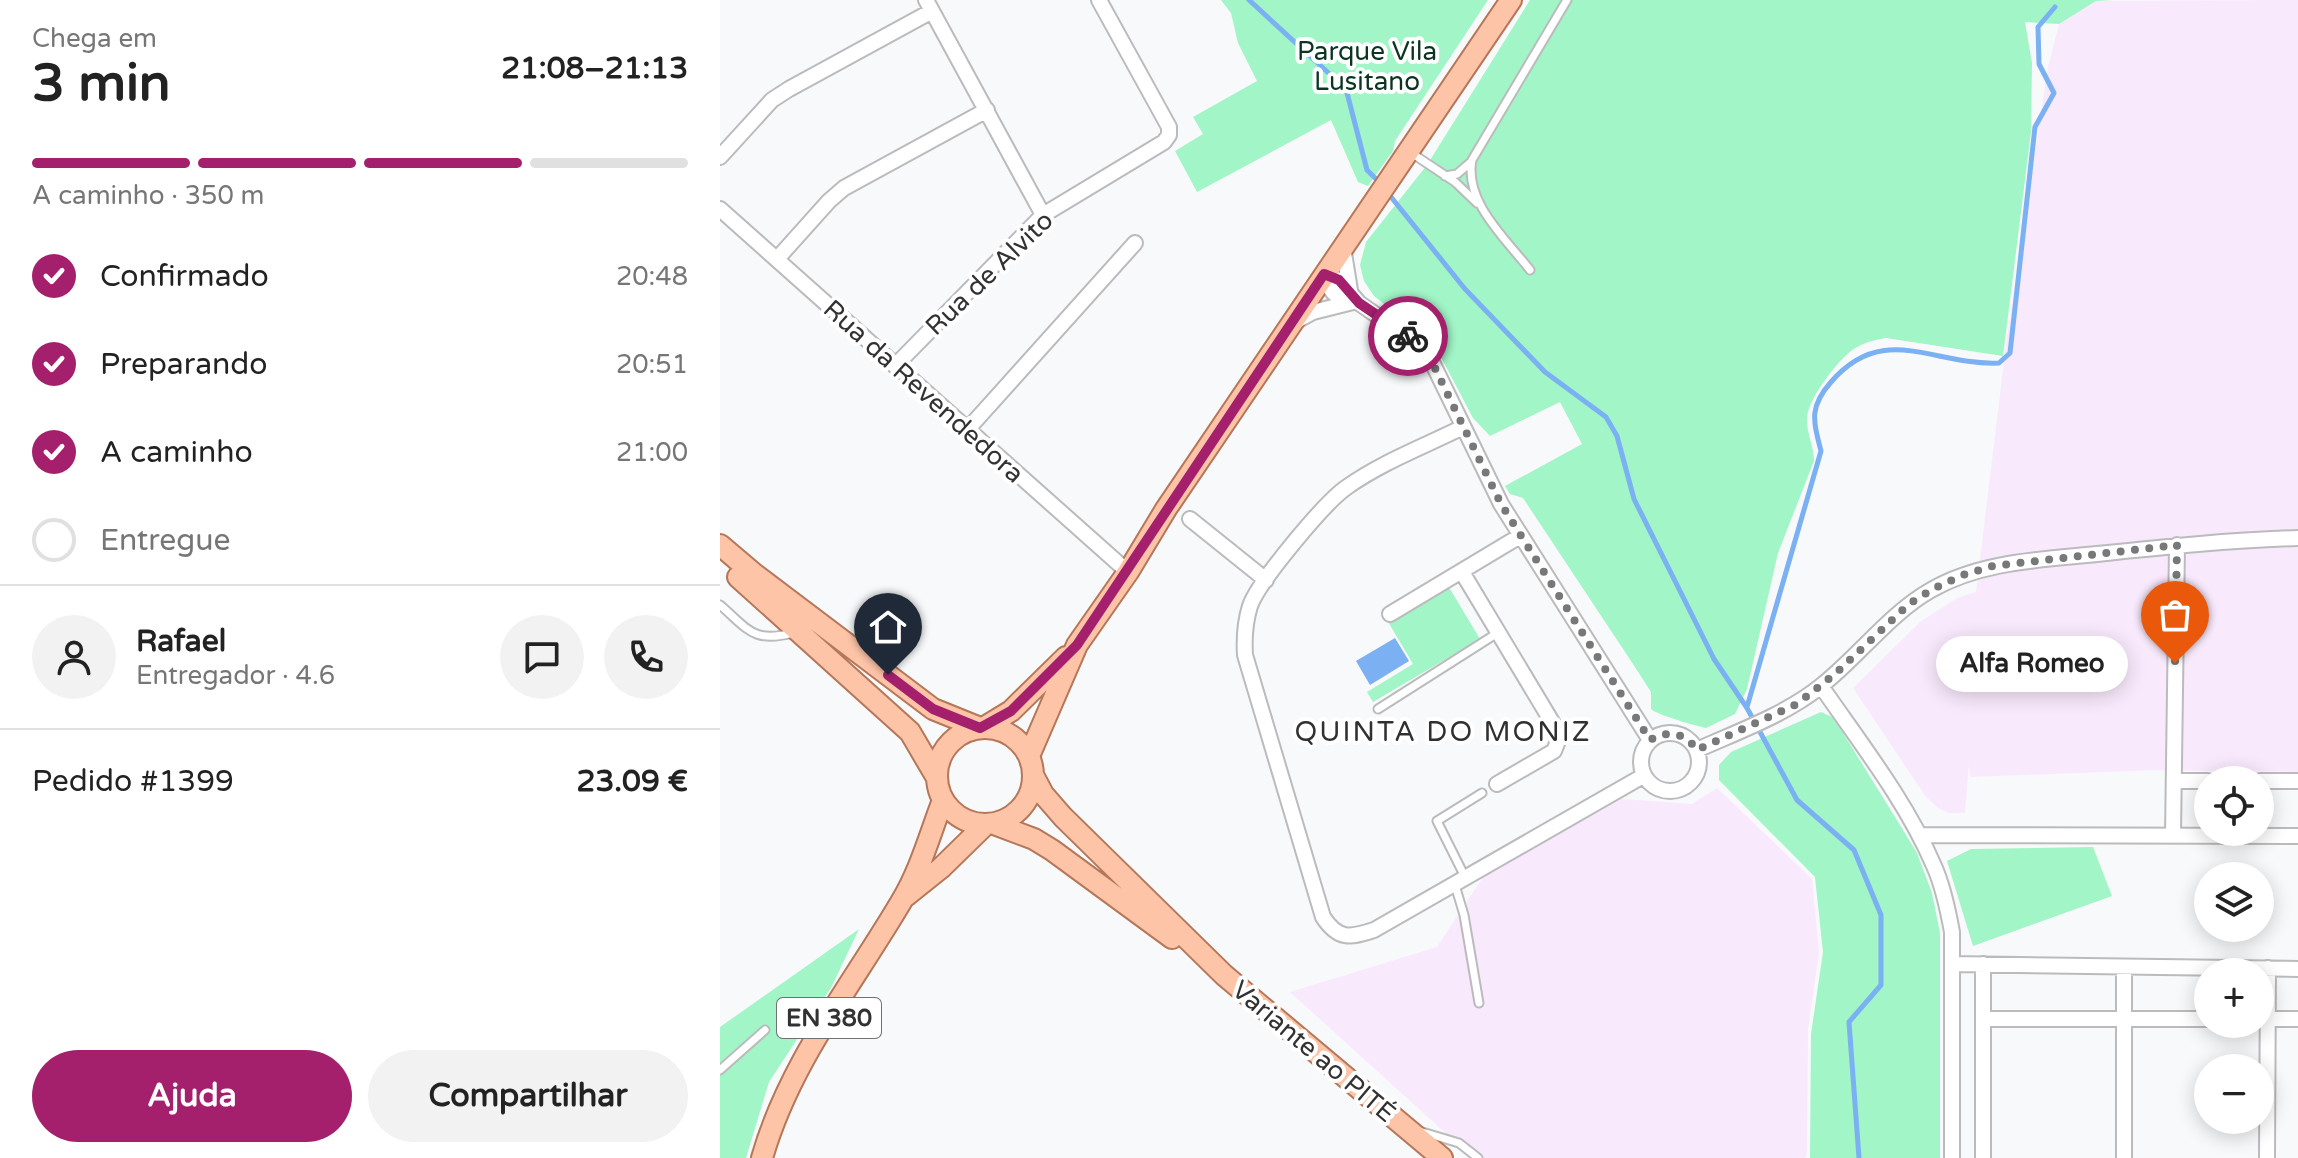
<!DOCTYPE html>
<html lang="pt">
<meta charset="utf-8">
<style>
:root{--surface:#fff;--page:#f2f2f2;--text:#222;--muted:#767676;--line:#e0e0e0;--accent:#a4206d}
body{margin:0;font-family:"Varela Round",sans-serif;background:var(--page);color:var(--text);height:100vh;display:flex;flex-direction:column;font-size:30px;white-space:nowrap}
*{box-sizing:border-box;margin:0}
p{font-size:26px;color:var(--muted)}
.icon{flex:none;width:44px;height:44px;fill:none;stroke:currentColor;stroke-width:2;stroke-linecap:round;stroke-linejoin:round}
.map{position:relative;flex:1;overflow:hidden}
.side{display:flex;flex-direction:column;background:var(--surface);width:720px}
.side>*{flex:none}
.fabs{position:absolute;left:1474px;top:766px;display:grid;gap:16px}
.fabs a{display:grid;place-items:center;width:80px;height:80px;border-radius:50%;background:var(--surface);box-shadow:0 4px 20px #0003;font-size:40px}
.pin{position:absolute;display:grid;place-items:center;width:68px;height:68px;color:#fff;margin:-82px -34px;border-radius:50% 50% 50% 0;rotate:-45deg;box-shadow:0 0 8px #0007}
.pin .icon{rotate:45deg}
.courier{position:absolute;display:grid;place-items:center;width:80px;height:80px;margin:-40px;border:6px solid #a4206d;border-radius:50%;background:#fff;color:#222;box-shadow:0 2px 10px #0007}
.bubble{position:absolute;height:56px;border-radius:28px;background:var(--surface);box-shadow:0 4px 20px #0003;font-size:26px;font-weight:700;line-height:56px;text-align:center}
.head em{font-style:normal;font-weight:700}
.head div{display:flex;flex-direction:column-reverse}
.head{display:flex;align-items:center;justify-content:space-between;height:136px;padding:0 32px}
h1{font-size:52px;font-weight:700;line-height:60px}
.bar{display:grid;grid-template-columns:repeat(4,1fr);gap:12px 8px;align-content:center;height:96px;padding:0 32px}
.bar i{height:10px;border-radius:6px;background:var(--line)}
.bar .current{background:var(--accent)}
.bar p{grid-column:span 4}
.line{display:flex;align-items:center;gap:20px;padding:0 32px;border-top:2px solid var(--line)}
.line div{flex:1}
.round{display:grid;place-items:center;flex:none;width:84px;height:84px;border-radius:42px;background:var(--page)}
ol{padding:0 32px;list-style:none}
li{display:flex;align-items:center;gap:24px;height:88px}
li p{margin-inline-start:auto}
li .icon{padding:8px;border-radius:50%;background:var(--accent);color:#fff;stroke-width:4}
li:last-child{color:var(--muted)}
li i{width:44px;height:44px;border:4px solid var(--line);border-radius:50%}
.button{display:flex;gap:16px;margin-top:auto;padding:16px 32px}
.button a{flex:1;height:92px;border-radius:48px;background:var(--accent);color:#fff;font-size:32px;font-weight:700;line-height:92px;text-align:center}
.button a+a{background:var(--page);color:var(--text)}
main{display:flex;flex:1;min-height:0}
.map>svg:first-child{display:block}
.commercial{fill:#f9e9fc}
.green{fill:#a1f5c6}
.water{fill:#7bb0f3}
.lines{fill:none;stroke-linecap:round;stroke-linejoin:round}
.stream{stroke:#7bb0f3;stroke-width:5}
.service-casing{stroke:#bbbbbd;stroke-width:11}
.minor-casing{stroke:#bbbbbd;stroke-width:18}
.primary-casing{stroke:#b57759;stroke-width:24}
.service{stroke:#fff;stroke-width:7}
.minor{stroke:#fff;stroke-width:14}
.primary{stroke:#fdc4a8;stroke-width:20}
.done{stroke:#777879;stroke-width:8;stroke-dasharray:0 14.4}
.route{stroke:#a4206d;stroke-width:10}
.labels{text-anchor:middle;stroke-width:8;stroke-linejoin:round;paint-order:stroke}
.shield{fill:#fff;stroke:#707070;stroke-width:2}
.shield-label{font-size:24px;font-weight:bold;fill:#323233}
.park-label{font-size:26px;fill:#0b3421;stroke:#fff}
.street-label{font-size:26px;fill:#323233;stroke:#fff}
.neighbourhood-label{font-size:28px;letter-spacing:2px;fill:#2f3031;stroke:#fff}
</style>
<main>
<section class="side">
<div class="head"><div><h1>3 min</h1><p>Chega em</p></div><em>21:08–21:13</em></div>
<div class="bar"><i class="current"></i><i class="current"></i><i class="current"></i><i></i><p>A caminho · 350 m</p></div>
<ol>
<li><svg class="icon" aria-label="check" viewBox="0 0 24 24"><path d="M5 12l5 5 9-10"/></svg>Confirmado<p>20:48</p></li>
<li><svg class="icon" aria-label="check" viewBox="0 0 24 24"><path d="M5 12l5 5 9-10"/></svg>Preparando<p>20:51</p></li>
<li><svg class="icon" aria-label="check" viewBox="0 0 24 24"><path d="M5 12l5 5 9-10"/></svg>A caminho<p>21:00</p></li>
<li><i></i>Entregue</li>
</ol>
<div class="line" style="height:144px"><a class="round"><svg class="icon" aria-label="person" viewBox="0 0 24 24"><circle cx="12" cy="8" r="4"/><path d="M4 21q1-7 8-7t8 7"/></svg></a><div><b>Rafael</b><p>Entregador · 4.6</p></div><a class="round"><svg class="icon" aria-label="chat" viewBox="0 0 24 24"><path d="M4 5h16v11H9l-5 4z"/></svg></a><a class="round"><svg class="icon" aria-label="phone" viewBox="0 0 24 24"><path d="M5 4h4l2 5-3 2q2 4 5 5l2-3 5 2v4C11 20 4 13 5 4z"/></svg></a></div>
<div class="line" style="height:104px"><div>Pedido #1399</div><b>23.09 €</b></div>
<div class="button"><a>Ajuda</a><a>Compartilhar</a></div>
</section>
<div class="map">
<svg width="1578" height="1158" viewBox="0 0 1578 1158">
<rect width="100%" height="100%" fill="#f8f9fb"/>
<!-- commercial -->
<path class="commercial" d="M1578 0V772L1433 770 1250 777 1249 763 1245 813H1229L1218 808 1206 797 1133 688 1200 622 1237 598 1256 592 1286 345 1328 67 1339 24 1376 1Z
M997 788 1092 879 1099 953 1088 1029 1087 1153 1085 1158H753L570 992 717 947 763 877 902 799 972 804Z"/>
<!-- green -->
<path class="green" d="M501 0H768L675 141 673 151 648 186 638 182 611 120 477 192 455 151 483 134 473 117 537 81 518 43 511 13Z
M810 0H1393L1376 1 1339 24 1305 22 1312 63 1311 132 1283 356 1166 338C1154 340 1141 343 1131 351 1116 363 1088 399 1087 418 1086 432 1094 446 1094 461L1058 553 1027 689 1015 714 986 728C977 726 937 715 931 709V692L915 667 803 498 790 494 785 486 862 444 840 402 770 436 753 418 713 342 654 296 644 281 640 265 646 242 707 165Z
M727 584 760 639 653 702 647 692 693 664 667 620Z
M1101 712 1112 717 1123 733 1180 825 1197 853 1212 893 1220 933V1158H1090L1091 1034 1103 952 1095 877 999 780V765L1011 752Z
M1373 847 1392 896 1253 946 1227 861 1251 849Z
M139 929 112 986 49 1082 26 1158H0V1027Z"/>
<!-- water -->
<path class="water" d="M675 638 689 661 650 685 636 661Z"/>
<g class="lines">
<!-- stream -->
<path class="stream" d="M529 0 626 89 647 170 661 184
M667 192 745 289 825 372 886 417 897 436 914 499 994 659 1027 708 1077 800 1134 850 1161 915V985L1129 1022 1139 1158
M1027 707 1101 451C1093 420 1089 407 1111 382 1164 321 1213 366 1279 363L1290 353 1315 127 1334 93 1319 64 1318 27 1335 7"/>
<defs>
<path id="service" d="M690 152 735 182 757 203
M725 176 737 174 751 162
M810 270C786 239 744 202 752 160L847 0
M0 605C29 630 33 643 73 633
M658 709 779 632
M745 877 717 821 762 793
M735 885 744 915 759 1003
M0 1070 45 1030
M699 1131 739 1143 758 1158"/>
<path id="minor" d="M206 0 323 215
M0 157 52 100 69 89 212 11
M0 209 408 572
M623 247 630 290
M57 259 109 201 124 188 267 110
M604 274 619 280 639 303 699 345 712 362 781 504 930 740
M604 274C609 291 615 298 632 302
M575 322 593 312 633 302
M175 366 323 215 444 142 449 135V127L379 0
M743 427C705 446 662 462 627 487 605 502 539 581 530 606 525 622 524 639 525 655L603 917C618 940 630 938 654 930L923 776
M247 430 415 243
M470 519 546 580
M742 572 838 732V741L834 751 777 784
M670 614 800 536
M1101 686C1141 744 1186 801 1214 866 1223 886 1228 910 1232 932V1158
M921 762a29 29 0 1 1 58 0a29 29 0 1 1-58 0Z
M977 750C1019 731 1065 715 1101 686 1139 656 1169 614 1211 590 1261 561 1321 560 1377 554 1444 547 1511 540 1578 538
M1454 781H1488
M1540 781H1578
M1199 835 1578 836
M1453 836 1457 545
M1233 964 1578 969
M1263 964V1158
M1404 967V1158
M1263 1019H1488
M1540 1019H1578
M1547 1158 1548 968"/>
<path id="primary" d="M0 545 33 573 213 709 260 728
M18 577 190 732 217 778
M217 776a48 48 0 1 1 96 0a48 48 0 1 1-96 0Z
M263 728 291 711 346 657
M309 756 357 645 408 572 446 509 791 0
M313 775 323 794 343 817 504 975 722 1158
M274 824 314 839 332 850 452 938
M186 896 221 868 265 825
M42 1158C69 1063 132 985 181 902 200 871 210 834 223 800"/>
</defs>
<!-- service casing -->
<use href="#service" class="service-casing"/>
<!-- minor casing -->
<use href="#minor" class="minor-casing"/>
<!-- primary casing -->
<use href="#primary" class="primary-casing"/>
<!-- service -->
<use href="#service" class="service"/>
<!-- minor -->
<use href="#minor" class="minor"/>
<!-- primary -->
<use href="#primary" class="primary"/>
</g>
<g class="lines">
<!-- done -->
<path class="done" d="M688 336 699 345 712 362 781 504 930 740C949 729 965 733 977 750L1077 704 1116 673 1189 604 1213 589 1243 575 1273 566 1457 545 1455 663"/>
<!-- route -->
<path class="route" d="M168 675 213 709 260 728 291 711 357 645 604 274 619 280 639 303 688 336"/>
</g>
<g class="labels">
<!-- shield labels -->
<rect class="shield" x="57" y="998" width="104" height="40" rx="6"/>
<g class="shield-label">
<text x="109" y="1026">EN 380</text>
</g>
<!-- park labels -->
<g class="park-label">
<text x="647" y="60">Parque Vila<tspan x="647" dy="30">Lusitano</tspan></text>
</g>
<!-- street labels -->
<g class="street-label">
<text transform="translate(269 273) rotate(-44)" y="9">Rua de Alvito</text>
<text transform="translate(204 391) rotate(42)" y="9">Rua da Revendedora</text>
<text transform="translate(594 1051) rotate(40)" y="9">Variante ao PITÉ</text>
</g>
<!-- neighbourhood labels -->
<g class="neighbourhood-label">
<text x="723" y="741">QUINTA DO MONIZ</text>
</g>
</g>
</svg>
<div class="fabs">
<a><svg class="icon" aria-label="locate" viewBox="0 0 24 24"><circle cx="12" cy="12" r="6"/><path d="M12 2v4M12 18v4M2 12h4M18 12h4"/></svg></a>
<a><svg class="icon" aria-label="layers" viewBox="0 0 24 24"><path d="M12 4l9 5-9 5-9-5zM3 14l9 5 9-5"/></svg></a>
<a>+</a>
<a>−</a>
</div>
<div class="pin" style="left:1455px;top:663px;background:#ea580c"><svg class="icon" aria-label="bag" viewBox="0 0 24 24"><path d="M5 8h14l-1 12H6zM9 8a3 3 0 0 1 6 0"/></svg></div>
<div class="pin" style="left:168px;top:675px;background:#1f2937"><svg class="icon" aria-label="home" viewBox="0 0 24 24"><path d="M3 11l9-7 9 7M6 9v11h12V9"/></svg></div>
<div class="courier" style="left:688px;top:336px"><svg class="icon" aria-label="bike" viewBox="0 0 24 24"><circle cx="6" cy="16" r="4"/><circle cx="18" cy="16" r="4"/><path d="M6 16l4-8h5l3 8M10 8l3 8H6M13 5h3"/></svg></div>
<div class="bubble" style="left:1216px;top:636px;width:192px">Alfa Romeo</div>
</div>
</main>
